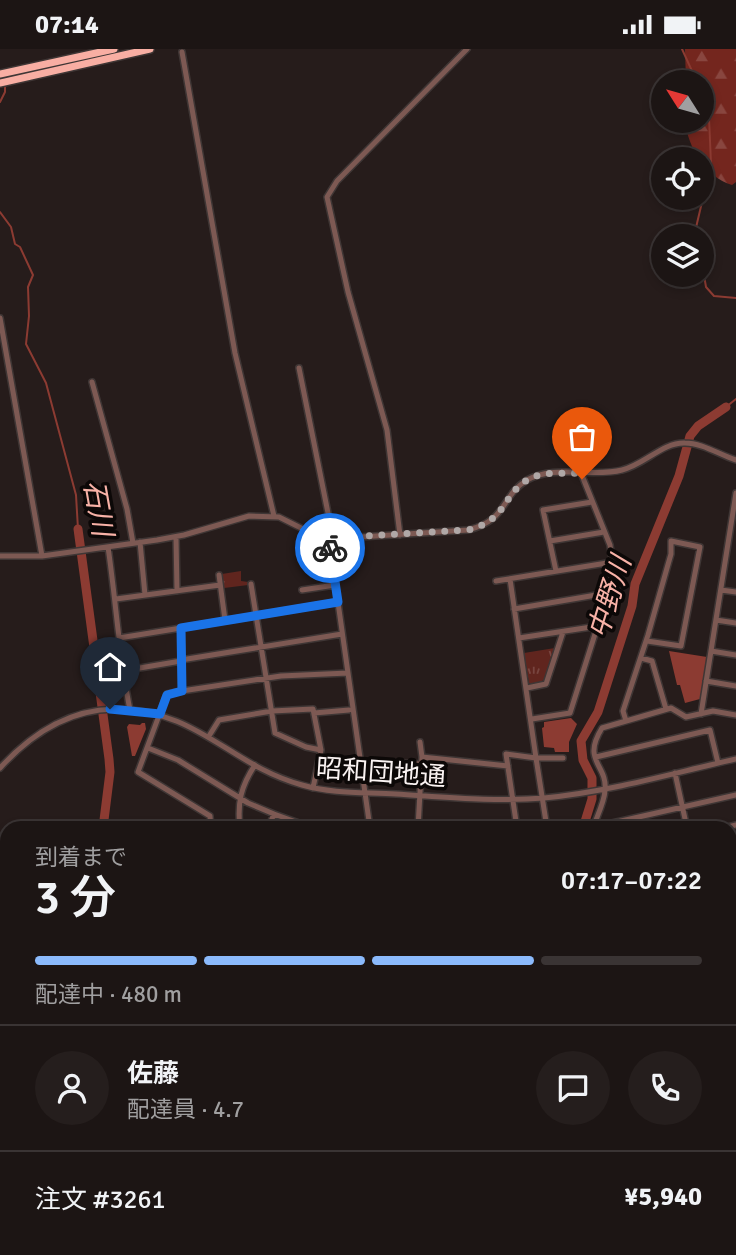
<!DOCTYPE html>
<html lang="ja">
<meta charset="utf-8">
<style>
:root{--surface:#1c1514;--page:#251e1d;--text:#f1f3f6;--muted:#a09fa0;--line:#3a3434;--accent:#8bbafc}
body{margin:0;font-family:Signika,"Noto Sans JP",sans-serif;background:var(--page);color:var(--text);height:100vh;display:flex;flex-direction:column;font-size:26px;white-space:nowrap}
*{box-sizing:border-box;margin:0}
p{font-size:23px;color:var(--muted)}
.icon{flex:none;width:38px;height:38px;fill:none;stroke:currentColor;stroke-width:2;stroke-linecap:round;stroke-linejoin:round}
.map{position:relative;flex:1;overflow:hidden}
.side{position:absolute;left:0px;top:772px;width:737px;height:436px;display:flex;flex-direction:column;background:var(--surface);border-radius:21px 21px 0 0;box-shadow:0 4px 10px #0003,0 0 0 2px var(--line)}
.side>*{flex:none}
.needle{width:46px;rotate:307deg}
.fabs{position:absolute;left:651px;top:21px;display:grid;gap:14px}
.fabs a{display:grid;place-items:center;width:63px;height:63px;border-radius:50%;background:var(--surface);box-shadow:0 4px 10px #0003,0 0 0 2px var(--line);font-size:35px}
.pin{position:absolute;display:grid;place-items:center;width:60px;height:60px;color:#fff;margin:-72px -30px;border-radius:50% 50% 50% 0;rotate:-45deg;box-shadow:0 0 7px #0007}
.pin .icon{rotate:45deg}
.courier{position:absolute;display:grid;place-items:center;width:70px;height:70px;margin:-35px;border:5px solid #1a73e8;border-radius:50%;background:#fff;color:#222;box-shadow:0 2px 9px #0007}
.overview em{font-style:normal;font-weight:600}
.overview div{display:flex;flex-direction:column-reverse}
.overview{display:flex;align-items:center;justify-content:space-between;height:119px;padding:0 35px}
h1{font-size:46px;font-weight:600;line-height:52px}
.bar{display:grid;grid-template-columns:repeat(4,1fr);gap:10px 7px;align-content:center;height:84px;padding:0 35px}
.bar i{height:9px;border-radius:5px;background:var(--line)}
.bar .on{background:var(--accent)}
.bar p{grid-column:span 4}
.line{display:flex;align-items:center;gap:18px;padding:0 35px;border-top:2px solid var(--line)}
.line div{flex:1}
.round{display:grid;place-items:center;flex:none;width:74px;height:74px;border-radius:37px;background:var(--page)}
.status{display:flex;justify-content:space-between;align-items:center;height:49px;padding:0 35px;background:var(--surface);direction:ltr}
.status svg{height:19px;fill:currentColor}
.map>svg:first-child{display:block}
.forest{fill:url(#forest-firs)}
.park{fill:url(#park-tufts)}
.water{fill:#8c3b32}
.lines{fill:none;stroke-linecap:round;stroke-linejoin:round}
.stream{stroke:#8c3b32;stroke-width:2}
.river{stroke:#8c3b32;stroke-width:9}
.minor-casing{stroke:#3f3635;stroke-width:8}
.highway-casing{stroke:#3f3635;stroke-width:10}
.minor{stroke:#7d5953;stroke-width:5}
.highway{stroke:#f8aea3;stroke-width:7}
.done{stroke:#b0a8a7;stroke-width:7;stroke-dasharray:0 12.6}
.route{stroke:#1a73e8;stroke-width:9}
.labels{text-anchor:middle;stroke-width:7;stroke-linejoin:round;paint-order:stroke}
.street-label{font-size:26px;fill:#faf3f2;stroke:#0c0807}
.water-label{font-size:28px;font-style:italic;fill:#f8b2a7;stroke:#0c0807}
</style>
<div class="status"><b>07:14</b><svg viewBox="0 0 49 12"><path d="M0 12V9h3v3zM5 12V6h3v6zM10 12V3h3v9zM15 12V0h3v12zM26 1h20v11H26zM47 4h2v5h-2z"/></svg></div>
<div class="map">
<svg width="736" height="1206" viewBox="0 0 736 1206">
<defs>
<pattern id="forest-firs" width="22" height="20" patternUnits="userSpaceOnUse" patternTransform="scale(1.75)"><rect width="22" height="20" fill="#74261e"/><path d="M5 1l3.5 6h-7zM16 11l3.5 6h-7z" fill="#89463f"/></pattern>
<pattern id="park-tufts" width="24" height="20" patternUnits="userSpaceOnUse" patternTransform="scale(1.75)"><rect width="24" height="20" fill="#60251e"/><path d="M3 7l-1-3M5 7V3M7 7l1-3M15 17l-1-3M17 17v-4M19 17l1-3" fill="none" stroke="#78453f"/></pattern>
</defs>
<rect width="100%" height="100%" fill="#261c1b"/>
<!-- forest -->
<path class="forest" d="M685 0H736V133L732 136C705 128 688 98 685 72H702V33H686Z"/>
<!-- park -->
<path class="park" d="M241 522V532L248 533V536L224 539 222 525Z
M555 599 545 631 532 635 529 634 524 604Z
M730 990H736V1020L730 1021Z"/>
<!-- water -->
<path class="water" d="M669 602 707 608 700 650 685 654 680 636H677Z
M571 669 577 675 569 693V703H555L554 699 544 698 542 679 544 678V673Z
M142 674H145L146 680 135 707H132L127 678 129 675 140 676Z"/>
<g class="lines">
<!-- stream -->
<path class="stream" d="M682 0 697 33
M0 53 5 43V37
M0 163 11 178 15 195 20 198 33 226 28 238 29 267 26 295 46 334 76 446 78 480
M694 187 711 115 709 68 702 47
M702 215 706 238 714 247 736 249
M726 358 736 350"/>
<!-- river -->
<path class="river" d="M78 480 109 710 110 723 103 779
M583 779 592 750V729L583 711 581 692 598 663 632 557 635 535 679 427 690 387 698 377 726 358
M79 1200 80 1206
M510 1200 511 1206"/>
<defs>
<path id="minor" d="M182 3 235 304 274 467
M0 269 42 507
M299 319 333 489
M92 333 127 460 133 494
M400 486 387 381 348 243 327 148 337 132 467 0
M176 488 177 542
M329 490 370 779
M550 492 604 483
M140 493 145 546
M108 498C116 552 119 607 130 661
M0 507H42L157 491 184 486 249 467 279 468 317 487 329 490 468 481C508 471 500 448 527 431 555 415 592 429 622 421 644 416 663 393 685 394 702 394 720 406 736 411
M556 522 543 461 592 453
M219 526 225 571
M510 530 536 709H563
M496 532 613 513
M251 535 275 684 306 698 321 701 313 739
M302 541 335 536
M721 541 736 543
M116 550 220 536
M338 553 181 579 182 642 281 627 348 624
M514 560 608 544
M716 571 736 574
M119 589 181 579
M519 589 598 577
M711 602 736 606
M641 609 652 612 666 660
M181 611 342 585
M122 622 181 612
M706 632 736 637
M527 639 546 635 563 583
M182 642 167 645 138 723 210 767 211 779
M314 664 349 661
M701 665 736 444
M532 670 570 664 614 525 610 496 581 424
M626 672 623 662 648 586 671 505V492L700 498 681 597 647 592
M209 687 219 671 272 662 313 660 321 701
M148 699 178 711 248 754 274 765 310 778 332 776V779
M422 708 508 717
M596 708 710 681 718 714
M394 714 421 715
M0 719C30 686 68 661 114 660 198 660 229 716 302 736 333 745 365 743 396 745 445 748 496 753 544 749 609 743 673 724 736 710
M675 724 687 779
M594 775 599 777 736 746
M90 779V776
M240 779C237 754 241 737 255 716
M268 779 274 765
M418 779 422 708 420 693
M517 779 506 705 536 709 547 779
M593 779C597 767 604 754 605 742 608 715 581 713 602 679L671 659 686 668 713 662 736 666
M724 779 736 776
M730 808 736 806
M730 838 736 837
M730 869 736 867
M730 899 736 898
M730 930 736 928
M0 973 7 981
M730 1024 736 1023
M0 1027 7 1039
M0 1108 7 1106
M730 1120H732L736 1095
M730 1154H736
M730 1193H736
M521 1200 522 1206
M549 1200 550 1206
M579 1200 580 1206
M609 1200V1206
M694 1200 695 1206
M729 1200 730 1206
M257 1206V1200
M396 1206V1200
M430 1206 451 1200V1206"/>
<path id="highway" d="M0 25 114 0
M0 34 150 0"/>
</defs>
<!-- minor casing -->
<use href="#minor" class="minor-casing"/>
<!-- highway casing -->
<use href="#highway" class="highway-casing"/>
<!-- minor -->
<use href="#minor" class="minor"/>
<!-- highway -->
<use href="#highway" class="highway"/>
</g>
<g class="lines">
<!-- done -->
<path class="done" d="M330 499 329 489 468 481C509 471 502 443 531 429 546 422 564 425 581 424L582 430"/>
<!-- route -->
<path class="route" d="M110 660 160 665 167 646 182 642 181 579 338 553 330 499"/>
</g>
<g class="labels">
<!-- street labels -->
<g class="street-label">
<text transform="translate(381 723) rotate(4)" y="9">昭和団地通</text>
</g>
<!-- water labels -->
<g class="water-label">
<text transform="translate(99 459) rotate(80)" y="10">石川</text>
<text transform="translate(609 548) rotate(-73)" y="10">中野川</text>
</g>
</g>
</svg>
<div class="fabs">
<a><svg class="needle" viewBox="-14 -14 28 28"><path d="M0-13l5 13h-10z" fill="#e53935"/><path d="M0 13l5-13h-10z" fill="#a09fa0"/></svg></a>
<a><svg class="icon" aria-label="locate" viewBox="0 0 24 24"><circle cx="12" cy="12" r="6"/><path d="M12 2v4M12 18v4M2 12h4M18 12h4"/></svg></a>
<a><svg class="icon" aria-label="layers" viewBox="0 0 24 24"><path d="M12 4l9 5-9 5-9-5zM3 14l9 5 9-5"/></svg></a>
</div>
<div class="pin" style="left:582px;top:430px;background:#ea580c"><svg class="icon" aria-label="bag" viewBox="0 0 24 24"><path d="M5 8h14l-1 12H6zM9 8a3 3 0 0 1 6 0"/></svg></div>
<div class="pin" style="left:110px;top:660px;background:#1f2937"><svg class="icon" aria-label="home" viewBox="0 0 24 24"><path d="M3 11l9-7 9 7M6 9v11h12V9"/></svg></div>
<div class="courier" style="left:330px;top:499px"><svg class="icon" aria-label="bike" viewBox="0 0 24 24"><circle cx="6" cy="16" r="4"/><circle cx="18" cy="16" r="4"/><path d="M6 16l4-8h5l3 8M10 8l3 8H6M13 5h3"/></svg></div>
<section class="side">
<div class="overview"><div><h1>3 分</h1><p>到着まで</p></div><em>07:17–07:22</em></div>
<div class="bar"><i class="on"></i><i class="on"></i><i class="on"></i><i></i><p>配達中 · 480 m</p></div>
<div class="line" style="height:126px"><a class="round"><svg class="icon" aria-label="person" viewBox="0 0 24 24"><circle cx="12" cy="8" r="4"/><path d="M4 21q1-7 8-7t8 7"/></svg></a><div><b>佐藤</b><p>配達員 · 4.7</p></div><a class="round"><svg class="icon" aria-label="chat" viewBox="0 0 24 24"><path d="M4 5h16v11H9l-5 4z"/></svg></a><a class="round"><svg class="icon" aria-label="phone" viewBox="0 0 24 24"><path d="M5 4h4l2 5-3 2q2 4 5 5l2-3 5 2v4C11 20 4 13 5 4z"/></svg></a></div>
<div class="line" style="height:91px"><div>注文 #3261</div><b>¥5,940</b></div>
</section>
</div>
